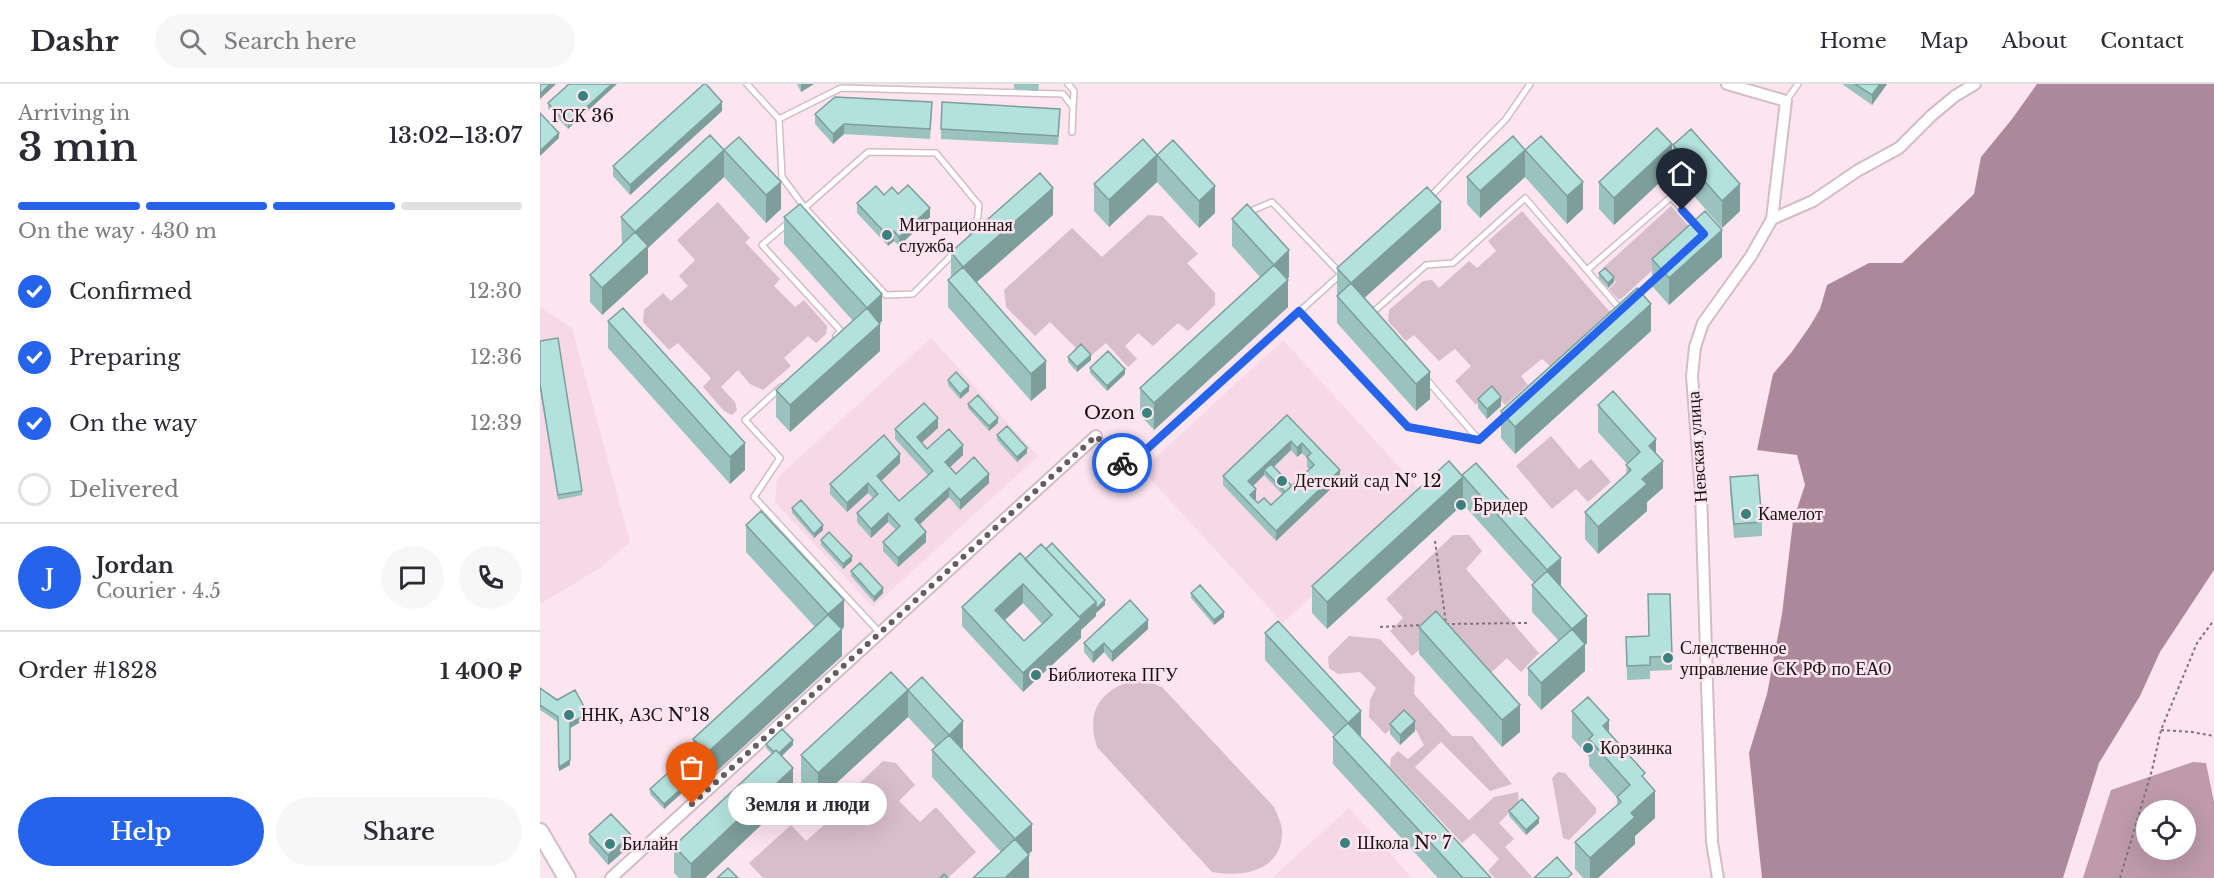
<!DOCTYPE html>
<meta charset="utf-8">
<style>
:root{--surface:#fff;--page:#f7f7f7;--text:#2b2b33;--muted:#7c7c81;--line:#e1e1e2;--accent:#2563eb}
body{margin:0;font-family:"Libre Baskerville",serif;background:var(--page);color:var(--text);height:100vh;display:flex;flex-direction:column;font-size:22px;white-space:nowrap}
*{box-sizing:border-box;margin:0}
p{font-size:20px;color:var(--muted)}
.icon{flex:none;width:33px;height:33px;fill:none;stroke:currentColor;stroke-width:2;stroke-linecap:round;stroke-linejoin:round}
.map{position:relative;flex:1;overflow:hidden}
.side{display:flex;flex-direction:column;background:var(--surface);width:540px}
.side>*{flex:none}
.fabs{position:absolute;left:1596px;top:716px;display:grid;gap:12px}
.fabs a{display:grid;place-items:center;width:60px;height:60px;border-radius:50%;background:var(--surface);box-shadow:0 6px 24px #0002;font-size:30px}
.pin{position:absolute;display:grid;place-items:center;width:51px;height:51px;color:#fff;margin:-62px -26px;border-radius:50% 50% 50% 0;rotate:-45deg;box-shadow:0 0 6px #0007}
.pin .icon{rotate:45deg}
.courier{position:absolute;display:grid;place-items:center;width:60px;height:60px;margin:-30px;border:4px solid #2563eb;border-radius:50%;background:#fff;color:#222;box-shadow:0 2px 8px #0007}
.bubble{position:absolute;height:42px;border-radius:21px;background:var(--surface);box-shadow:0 6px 24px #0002;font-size:20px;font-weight:600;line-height:42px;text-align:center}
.head em{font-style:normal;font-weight:600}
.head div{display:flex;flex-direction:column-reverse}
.head{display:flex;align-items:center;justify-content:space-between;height:102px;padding:0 18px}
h1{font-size:39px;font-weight:600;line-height:45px}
.bar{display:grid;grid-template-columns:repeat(4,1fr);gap:9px 6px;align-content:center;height:72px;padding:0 18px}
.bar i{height:8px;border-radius:4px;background:var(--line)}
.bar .selected{background:var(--accent)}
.bar p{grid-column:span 4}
.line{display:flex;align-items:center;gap:15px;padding:0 18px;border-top:2px solid var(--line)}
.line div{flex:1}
.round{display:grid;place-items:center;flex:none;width:63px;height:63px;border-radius:32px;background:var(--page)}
ol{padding:0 18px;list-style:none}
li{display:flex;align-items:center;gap:18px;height:66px}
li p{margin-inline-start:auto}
li .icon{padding:6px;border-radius:50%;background:var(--accent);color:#fff;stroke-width:4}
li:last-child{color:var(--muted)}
li i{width:33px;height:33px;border:3px solid var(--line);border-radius:50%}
.action{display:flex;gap:12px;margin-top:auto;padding:12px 18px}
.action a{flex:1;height:69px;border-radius:36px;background:var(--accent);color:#fff;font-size:24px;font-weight:600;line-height:69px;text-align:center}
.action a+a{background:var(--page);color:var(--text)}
header{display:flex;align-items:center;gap:36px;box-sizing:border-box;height:84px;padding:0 30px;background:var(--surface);border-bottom:2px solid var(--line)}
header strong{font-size:28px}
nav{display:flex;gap:33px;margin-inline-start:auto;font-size:21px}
.search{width:420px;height:54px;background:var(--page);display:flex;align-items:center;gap:15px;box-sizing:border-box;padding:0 21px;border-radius:33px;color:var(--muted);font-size:22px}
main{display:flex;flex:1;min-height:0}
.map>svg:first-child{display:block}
.built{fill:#f6d8e6}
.green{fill:#d8beca}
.forest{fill:#be9aab;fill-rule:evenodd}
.water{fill:#ac899a}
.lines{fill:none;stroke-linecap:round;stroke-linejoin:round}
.service-casing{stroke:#d2bcc6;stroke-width:8}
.minor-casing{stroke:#d2bcc6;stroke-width:14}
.primary-casing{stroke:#d2bcc6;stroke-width:20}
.path{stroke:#807278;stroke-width:2;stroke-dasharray:3 3;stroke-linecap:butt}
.service{stroke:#fff;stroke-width:5}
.minor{stroke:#fff;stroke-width:10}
.primary{stroke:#fff;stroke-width:16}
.wall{fill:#9ac2be;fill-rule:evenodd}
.shaded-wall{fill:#7d9e9b}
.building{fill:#b3e1dd;stroke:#7d9e9b;stroke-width:1.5;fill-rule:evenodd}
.done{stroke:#675b60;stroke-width:6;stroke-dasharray:0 10.8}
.route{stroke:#2563eb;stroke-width:8}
.poi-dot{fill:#3a817d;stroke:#fce5ef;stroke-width:2}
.labels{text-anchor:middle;stroke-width:5;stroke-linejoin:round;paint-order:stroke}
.poi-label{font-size:18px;fill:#171013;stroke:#fce5ef;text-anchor:start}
.street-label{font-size:18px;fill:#171013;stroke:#fce5ef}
</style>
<header>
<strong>Dashr</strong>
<div class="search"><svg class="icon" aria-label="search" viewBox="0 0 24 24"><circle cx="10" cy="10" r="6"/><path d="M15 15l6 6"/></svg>Search here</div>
<nav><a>Home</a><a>Map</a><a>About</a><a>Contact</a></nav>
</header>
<main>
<section class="side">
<div class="head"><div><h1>3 min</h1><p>Arriving in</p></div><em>13:02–13:07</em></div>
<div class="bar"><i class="selected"></i><i class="selected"></i><i class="selected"></i><i></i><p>On the way · 430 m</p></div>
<ol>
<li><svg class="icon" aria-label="check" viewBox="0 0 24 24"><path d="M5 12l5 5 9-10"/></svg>Confirmed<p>12:30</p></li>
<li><svg class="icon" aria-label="check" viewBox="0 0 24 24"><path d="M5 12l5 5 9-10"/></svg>Preparing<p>12:36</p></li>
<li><svg class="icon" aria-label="check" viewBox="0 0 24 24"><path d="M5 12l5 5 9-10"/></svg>On the way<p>12:39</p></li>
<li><i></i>Delivered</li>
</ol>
<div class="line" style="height:108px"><b class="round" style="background:var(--accent);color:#fff">J</b><div><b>Jordan</b><p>Courier · 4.5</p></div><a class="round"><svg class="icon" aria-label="chat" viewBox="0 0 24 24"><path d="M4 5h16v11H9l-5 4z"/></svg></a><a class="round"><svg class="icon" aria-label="phone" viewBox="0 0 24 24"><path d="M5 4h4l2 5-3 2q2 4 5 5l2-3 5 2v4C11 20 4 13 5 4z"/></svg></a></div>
<div class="line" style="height:78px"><div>Order #1828</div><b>1 400 ₽</b></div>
<div class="action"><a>Help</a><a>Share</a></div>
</section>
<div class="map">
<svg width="1674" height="794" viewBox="0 0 1674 794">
<rect width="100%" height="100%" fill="#fce5ef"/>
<!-- built -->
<path class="built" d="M0 223 32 244 90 458 60 484 0 520Z
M391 254 498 372 333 523 235 418 237 394Z
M743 256 882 408 743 539 602 386Z
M809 724 872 794H732Z"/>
<!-- green -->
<path class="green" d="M178 118 210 154 205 158 240 195 234 202 255 223 264 216 287 242 286 250 276 259 268 252 244 274 251 282 223 306 210 300 198 286 181 303 195 318 197 326 192 331 184 327 163 303 171 294 138 259 129 266 103 238 104 226 123 209 131 217 148 202 139 192 155 176 137 156Z
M1131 122 1154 148 1081 215H1078L1069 205 1076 198 1063 184Z
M982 127 1070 228 1010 282 1002 275 981 292 988 301 965 321 952 307 936 321 915 297 931 282 915 265 899 277 874 251 866 257 848 237 849 226 883 197 892 196 899 204 929 177 937 184 956 167 948 157Z
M608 131 622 132 658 170 647 179 675 209V221L648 247 638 239 613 262 598 249 585 262 597 275 588 283 566 259 552 271 542 260 537 265 510 238 495 252 466 223 464 206 532 144 562 173Z
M1011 352 1039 385 1051 375 1071 398 1048 418 1036 405 1012 425 976 382Z
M913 451H929L942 467 926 485 999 569 981 588 967 574 941 598 898 549 872 572 850 547 863 534 846 515Z
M809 552 840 555 875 593 874 610 912 652H932L972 700 950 707 901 658 875 683 929 736 954 713 978 708 979 719 959 739 974 755 965 763 992 793 990 794H955L948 787 959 775 934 749 922 759 850 683 851 674 858 667 868 675 884 661 876 646 864 634 845 650 829 633 830 616 836 604 820 588 798 590 789 584 788 573Z
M595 596 607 597 622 603 734 723C737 730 741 738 742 745 744 786 705 794 672 788L557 663C546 628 559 606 595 596Z
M343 677 356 679 375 701 359 717 380 738 396 723 436 768 408 794H223L209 779 251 741 266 757 295 731 291 726Z
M1018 688 1025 689 1056 724V729L1029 756 1023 754 1012 694Z"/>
<!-- forest -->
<path class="forest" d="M1653 678 1666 679 1674 718V794H1543L1571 706ZM1606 726H1646V765H1606Z"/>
<!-- water -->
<path class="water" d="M1497 0H1674V486L1620 568 1600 612 1559 679 1523 794H1222L1209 669 1227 610 1242 530 1253 437 1265 401 1257 371 1217 366 1233 290 1251 269 1270 242 1280 225 1287 201 1329 179H1362L1434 110 1441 73 1472 35Z"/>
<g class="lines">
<defs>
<path id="service" d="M207 0 239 35 242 93 265 124 346 211 373 210 415 168
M528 0 534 7 533 23
M1246 17 1258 0
M239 35 301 4 523 10 533 23 532 48
M890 113 966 35 990 0
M711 127 732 118 801 190
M260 128 328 68 396 69 439 121 436 148 433 151
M249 138 222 161 301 247 296 252
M1047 186 1131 113 1158 143
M1096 212 1116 194
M759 227 868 343 939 356
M831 230 886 181 913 179 985 114 1081 226
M887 296 939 356
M241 303 205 336 240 374 214 413 340 549
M556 352 586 384 801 190
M939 356 965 332"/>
<path id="minor" d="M1232 135 1273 117 1317 87 1359 64 1391 32 1415 12 1435 0
M71 794 556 352
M1178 794 1172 758 1161 408 1152 292 1155 263 1163 239 1211 172 1232 135 1246 17 1187 0"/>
<path id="primary" d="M0 748 27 794"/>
</defs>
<!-- service casing -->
<use href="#service" class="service-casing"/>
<!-- minor casing -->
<use href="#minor" class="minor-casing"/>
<!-- primary casing -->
<use href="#primary" class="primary-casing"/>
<!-- path -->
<path class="path" d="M895 457 906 540
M906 540 987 539
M840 543 882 541
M1621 646 1652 648 1674 652
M1580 794 1612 686 1621 646 1657 559 1674 536"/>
<!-- service -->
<use href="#service" class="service"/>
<!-- minor -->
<use href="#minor" class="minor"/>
<!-- primary -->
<use href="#primary" class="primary"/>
</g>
<!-- wall -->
<path class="wall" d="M29 0 28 45 8 24V19Z
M257 0H274L261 8Z
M474 0H499L498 7 474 5Z
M1302 0H1347L1332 21Z
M182 27 90 111 73 92V82Z
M392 27 390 55 304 50 293 60 275 40V30Z
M520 34 518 61 401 55V45Z
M170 51 241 125 226 139 184 93 108 164V189L62 231 50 218V191L82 161 81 133Z
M1133 61 1200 127 1182 144 1133 88Z
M985 66 1043 125 1027 140 985 93Z
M617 71 675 129 659 144 617 98 569 143 554 127V100Z
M1132 87 1074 141 1059 125V98Z
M927 93H985L940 134 927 120Z
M358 110 390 133 359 162 354 157 348 162 317 129V119L344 111Z
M513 131 437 198 506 304 491 317 408 223V196L411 194V168Z
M244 133 342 237 340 239V267L250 348 236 333V306L313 237 244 160Z
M692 135 749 193 747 195 748 223 614 346 600 331V304L720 193 692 162Z
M901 145 824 214 890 315 876 327 797 239V184Z
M1182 173 1129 221 1112 202V175Z
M1059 189 1074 198 1068 204 1059 194Z
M68 237 205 386 190 400 68 264Z
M1111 247 975 370 961 354V327Z
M0 257 42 407V411L18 416 0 305Z
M528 273 551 276 537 288 528 278Z
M550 284 585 290 567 307 550 289Z
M408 296 429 307 420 315 408 301Z
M938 315 961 322 947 335 938 324Z
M428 320 458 339 449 347 428 324Z
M1058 321 1116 370 1123 404 1107 418V427L1058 470 1045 455V428L1086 391 1087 380 1058 348Z
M747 331 800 396 736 457 683 401V392ZM751 366 757 373 762 369 767 374V383L769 385 752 402 734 383ZM724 391 743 411 731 421 718 419 715 416 716 415 713 402Z
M398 344 381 359 387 365 423 371 410 383 416 390 449 399 420 426 409 413 379 440 386 458 358 483 343 467V458L356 446 348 438 331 454 317 438V429L333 414 328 409 307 428 290 410V400L360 379 341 397 359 417 388 391 355 355V345Z
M457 351 487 369 477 378 457 356Z
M909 377 1021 501 1020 502 1047 559 1045 561V587L1001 626 988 611V584L1019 557 992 528V501L994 499 923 420 787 545 772 529V502Z
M1190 393 1222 438V452L1194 454 1190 407Z
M252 424 283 446 274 454 252 429Z
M206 441 304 543 302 545V572L167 696 153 682V655L275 543 206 468Z
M281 456 312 477 303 485 281 461Z
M485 475 565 521 556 529V532L541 546V554L483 608 422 542V523ZM483 519 502 540 484 557 465 536Z
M311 487 343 509 334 518 311 492Z
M651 509 684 533 674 541 651 514Z
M1108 510 1132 572V586L1110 587V595L1087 596 1086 553 1109 552Z
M879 543 980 648 962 663 879 570Z
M608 545 572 578 564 568 553 579 544 568V559Z
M725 549 821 654 951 794H898L793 680V653L795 652 725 576Z
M351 588 423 664V665L492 767 488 770 489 794 461 768 392 693V666L396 663 368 633 278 716 261 698V671Z
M0 604 48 634 30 644V681L19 687 18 638 0 626Z
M1032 627 1069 649 1105 695 1115 734 1095 752V760L1058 794H1043L1035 785V758L1077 722V714L1049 682V673L1032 654Z
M850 640 875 647 860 661 850 650Z
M226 660 253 661 242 672 253 711 165 794H139L134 789V762L232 670 226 664Z
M110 705 143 708 124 725 110 710Z
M969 727 999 739 986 751 969 732Z
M49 750 91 761 68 781 49 759Z"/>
<!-- shaded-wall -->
<path class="shaded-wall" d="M10 0H16L0 15V10Z
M72 0H77L28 45V40Z
M261 0H274L261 8Z
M1340 0H1347L1332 21V11Z
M182 18V27L90 111V101Z
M304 40V50L293 60V50Z
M19 49V54L0 72V67Z
M1132 60V87L1074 141V114Z
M184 66V93L108 164V189L62 231V204L95 148Z
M985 66V93L940 134V107Z
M617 71V98L569 143V116Z
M241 98V125L226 139V111Z
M1043 98V125L1027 140V112Z
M1200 100V127L1182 144V117Z
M675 102V129L659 144V117Z
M513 104V131L423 210V183Z
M901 118V145L811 226V199Z
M390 124V133L359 162V153Z
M1182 146V173L1129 221V194Z
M354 147V157L348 162V152Z
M749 166V193L734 208V181Z
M1074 193V198L1068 204V199Z
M748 196V223L614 346V319Z
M342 210V237L327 251V224Z
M1111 220V247L975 370V343Z
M340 240V267L250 348V321Z
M551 271V276L537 288V283Z
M506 277V304L491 317V290Z
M585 285V290L567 307V302Z
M890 288V315L876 327V300Z
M429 302V307L420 315V310Z
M961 313V322L947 335V325Z
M398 334V344L377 363V353Z
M458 334V339L449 347V342Z
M1116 355V382L1109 362Z
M751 357V366L727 389 724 386V391L708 407V397Z
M205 359V386L190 400V373Z
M762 359V369L757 373V364Z
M423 361V371L405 388V378Z
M487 364V369L477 378V373Z
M360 370V379L337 401V392Z
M1123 377V404L1107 418V427L1058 470V443L1102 395Z
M800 386V396L736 457V447Z
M449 390V399L420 426V416Z
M923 393V420L787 545V518Z
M328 399V409L307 428V419Z
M409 404V413L375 445V435Z
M716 405V415L710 420V411Z
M348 429V438L331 454V445Z
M283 441V446L274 454V450Z
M386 448V458L358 483V474Z
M312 472V477L303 485V480Z
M1021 474V501L1007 514V486Z
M483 500V519L455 545V526Z
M343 504V509L334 518V513Z
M304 516V543L302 545V572L167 696V669L288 530Z
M565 516V521L556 529V532L541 546V554L483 608V589L556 518Z
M684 528V533L674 541V536Z
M1047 532V559L1045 561V587L1001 626V599L1032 545Z
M608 536V545L572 578V568Z
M564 559V568L553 579V569Z
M368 606V633L278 716V689Z
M980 621V648L962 663V636Z
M821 627V654L808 639Z
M48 630V634L30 644V639Z
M1069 636V663L1063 642Z
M423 637V664L409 678V651Z
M875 637V647L860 661V651Z
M253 656V661L237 676V671Z
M30 676V681L19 687V683Z
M253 684V711L165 794H151V780Z
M143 703V708L124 725V720Z
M1115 707V734L1095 752V760L1058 794H1050V774L1091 729Z
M999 734V739L986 751V746Z
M492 740V767L475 782V755Z
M91 751V761L68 781V771Z
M489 771V794H465Z"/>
<!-- building -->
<path class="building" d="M0 0H10L0 10Z
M29 0H72L28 40 8 19Z
M164 0H166L182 18 90 101 73 82Z
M1315 0H1340L1332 11Z
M295 13 392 18 390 45 304 40 293 50 275 30Z
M402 18 520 25 518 52 401 45Z
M0 29 19 49 0 67Z
M1117 44 1132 60 1074 114 1059 98Z
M1151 45 1200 100 1182 117 1133 61Z
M170 51 184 66 199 53 241 98 226 111 184 66 95 148 81 133Z
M973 52 985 66 940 107 927 93Z
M1001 52 1043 98 1027 112 985 66Z
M603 55 617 71 569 116 554 100Z
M633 56 675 102 659 117 617 71Z
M500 89 513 104 423 183 411 168Z
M368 101 390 124 359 153 354 147 348 152 317 119 336 102 344 111 352 103 358 110Z
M887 103 901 118 811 199 890 288 876 300 797 212 811 199 797 184Z
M260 120 342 210 327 224 244 133Z
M707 120 749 166 734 181 692 135Z
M1165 127 1182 146 1129 194 1112 175Z
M95 148 108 162 62 204 50 191Z
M734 181 748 196 614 319 600 304Z
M423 183 506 277 491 290 408 196Z
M1065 184 1074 193 1068 199 1059 189Z
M1097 204 1111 220 975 343 961 327Z
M83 224 205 359 190 373 68 237Z
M327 224 340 240 250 321 236 306Z
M18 254 42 407 18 411 0 300V257Z
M541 260 551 271 537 283 528 273Z
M568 267 585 285 567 302 550 284Z
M416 288 429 302 420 310 408 296Z
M952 302 961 313 947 325 938 315Z
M1073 307 1116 355 1109 362 1123 377 1102 395 1107 400 1058 443 1045 428 1091 386 1086 381 1100 368 1058 321Z
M438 311 458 334 449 342 428 320Z
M384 319 398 334 377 353 387 365 409 345 423 361 405 378 416 390 434 373 449 390 420 416 409 404 375 435 386 448 358 474 343 458 360 442 348 429 331 445 317 429 338 410 328 399 307 419 290 400 344 351 360 370 337 392 359 417 393 387 355 345Z
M747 331 800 386 736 447 683 392ZM751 357 757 364 762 359 771 369 767 373 774 381 731 421 724 414 718 419 710 411 716 405 708 397Z
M467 342 487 364 477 373 457 351Z
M909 377 923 393 787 518 772 502Z
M936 379 1021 474 1007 486 922 391Z
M731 380 752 402 745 408 724 386Z
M1218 391 1222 438 1194 440 1190 393Z
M261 416 283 441 274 450 252 424Z
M221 427 304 516 288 530 206 441Z
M289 448 312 472 303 480 281 456Z
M512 459 565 516 556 525V518L506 465Z
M501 460 556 518 539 533 485 475Z
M480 469 541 535 483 589 422 523ZM483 500 512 531 484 557 455 526Z
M320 479 343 504 334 513 311 487Z
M1007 487 1047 532 1032 545 1045 560 1001 599 988 584 1032 545 992 501Z
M660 501 684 528 674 536 651 509Z
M1108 510H1130L1132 572 1110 573V581L1087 582 1086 553 1109 552Z
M590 516 608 536 572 568 564 559 553 569 544 559Z
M896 527 980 621 962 636 879 543Z
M288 531 302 545 167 669 153 655Z
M738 537 821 627 808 639 725 549Z
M351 588 368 606 382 593 423 637 409 651 368 606 278 689 261 671Z
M0 604 17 616 35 606 48 630 30 639V676L19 683 18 633 0 621Z
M1048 613 1069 636 1063 642 1105 689 1102 692 1115 707 1091 729 1095 733 1050 774 1035 758 1081 718 1077 713 1090 701 1049 655 1053 651 1032 627Z
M864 626 875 637 860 651 850 640Z
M808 639 951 794H923L793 653Z
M242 645 253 656 239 669 236 666 234 668 226 660Z
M409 651 492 740 475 755 392 666Z
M236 666 253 684 151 780 134 762Z
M129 688 143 703 124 720 110 705Z
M982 715 999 734 986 746 969 727Z
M71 730 91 751 68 771 49 750Z
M475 755 489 771 465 794H433Z
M1017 773 1032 790 1027 794H994Z
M188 784 198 794H177Z
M404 790 408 794H400Z"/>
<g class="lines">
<!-- done -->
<path class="done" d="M152 720 556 352 582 379"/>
<!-- route -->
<path class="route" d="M582 379 586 384 759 227 868 343 939 356 1164 150 1142 126"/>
</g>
<!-- markers -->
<g class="poi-dot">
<circle cx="43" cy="12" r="6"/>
<circle cx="347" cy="151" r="6"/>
<circle cx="607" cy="329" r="6"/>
<circle cx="742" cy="397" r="6"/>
<circle cx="921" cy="421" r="6"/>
<circle cx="1206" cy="430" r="6"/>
<circle cx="1128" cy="574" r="6"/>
<circle cx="496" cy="591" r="6"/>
<circle cx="29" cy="631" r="6"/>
<circle cx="1048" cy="664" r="6"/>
<circle cx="805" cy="759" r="6"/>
<circle cx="70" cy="760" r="6"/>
</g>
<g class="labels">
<!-- poi labels -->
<g class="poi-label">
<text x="43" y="38" text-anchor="middle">ГСК 36</text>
<text x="359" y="147">Миграционная<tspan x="359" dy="21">служба</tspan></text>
<text x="595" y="335" text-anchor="end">Ozon</text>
<text x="754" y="403">Детский сад № 12</text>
<text x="933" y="427">Бридер</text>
<text x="1218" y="436">Камелот</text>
<text x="1140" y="570">Следственное<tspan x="1140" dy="21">управление СК РФ по ЕАО</tspan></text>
<text x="508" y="597">Библиотека ПГУ</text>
<text x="41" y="637">ННК, АЗС №18</text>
<text x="1060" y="670">Корзинка</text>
<text x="817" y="765">Школа № 7</text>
<text x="82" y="766">Билайн</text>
</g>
<!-- street labels -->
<g class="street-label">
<text transform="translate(1157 363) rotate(-94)" y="6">Невская улица</text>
</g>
</g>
</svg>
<div class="fabs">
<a><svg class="icon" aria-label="locate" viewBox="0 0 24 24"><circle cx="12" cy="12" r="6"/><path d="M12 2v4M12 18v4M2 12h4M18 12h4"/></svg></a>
</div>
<div class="pin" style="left:152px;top:720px;background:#ea580c"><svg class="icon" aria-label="bag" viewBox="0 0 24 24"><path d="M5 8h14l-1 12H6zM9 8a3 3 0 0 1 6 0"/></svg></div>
<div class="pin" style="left:1142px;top:126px;background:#1f2937"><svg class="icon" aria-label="home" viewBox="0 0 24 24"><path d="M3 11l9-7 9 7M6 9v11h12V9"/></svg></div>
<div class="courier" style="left:582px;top:379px"><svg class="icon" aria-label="bike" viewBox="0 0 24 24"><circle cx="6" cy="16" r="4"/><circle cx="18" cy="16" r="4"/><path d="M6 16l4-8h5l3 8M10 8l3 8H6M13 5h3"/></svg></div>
<div class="bubble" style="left:188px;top:699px;width:159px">Земля и люди</div>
</div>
</main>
